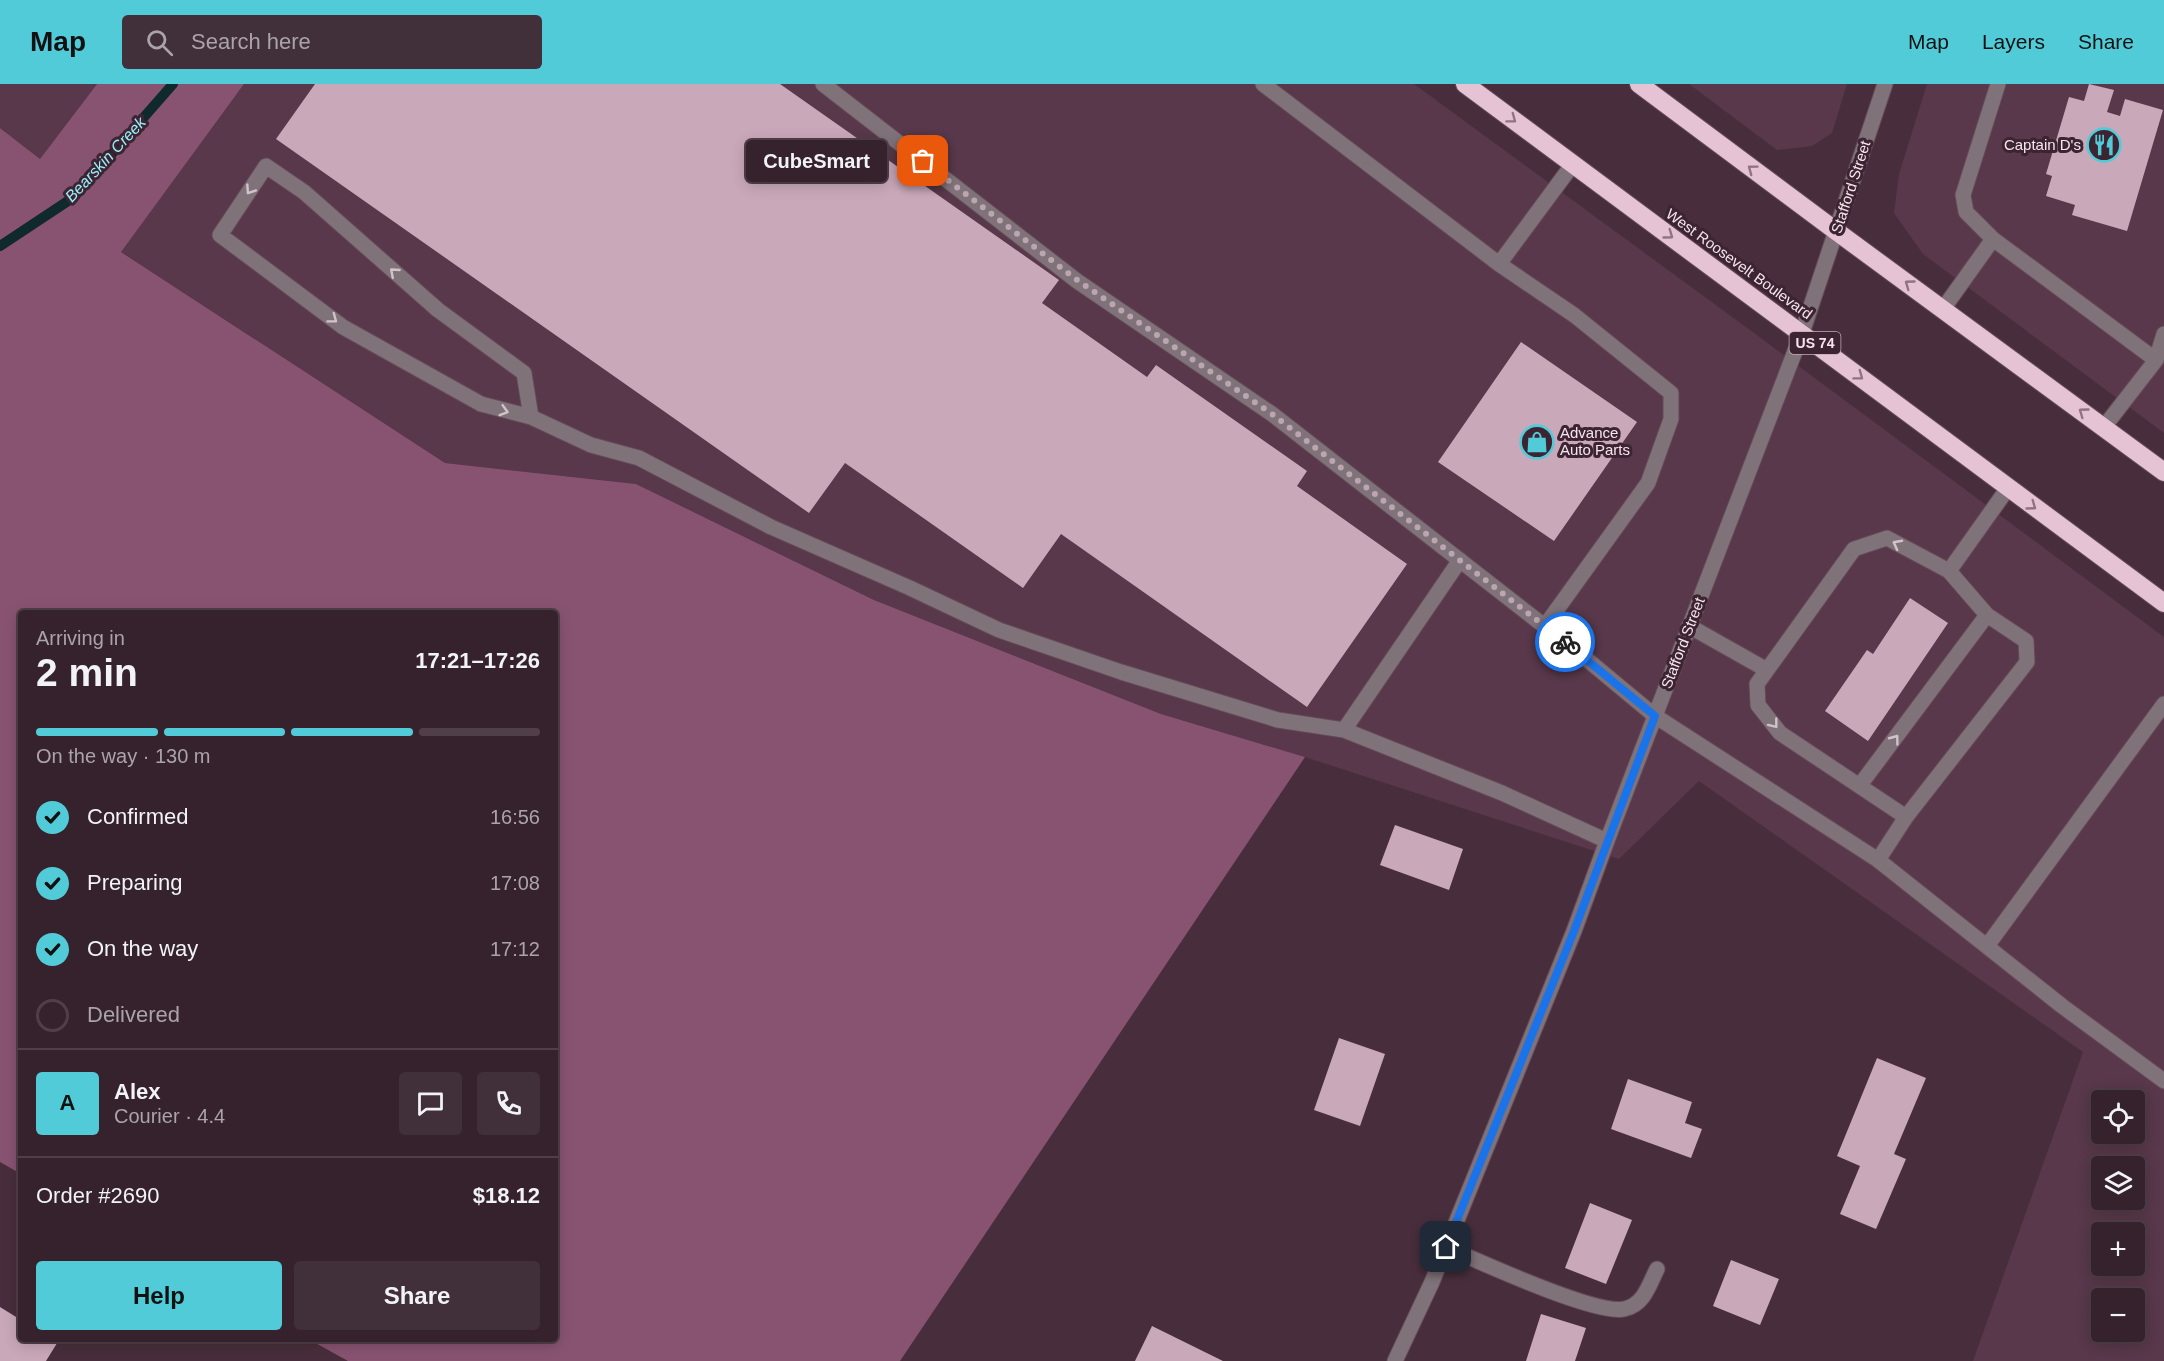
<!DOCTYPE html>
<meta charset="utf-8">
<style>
:root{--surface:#36222d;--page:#412f39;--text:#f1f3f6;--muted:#aaa4aa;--line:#503f49;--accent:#52cbd9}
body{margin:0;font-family:Helvetica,sans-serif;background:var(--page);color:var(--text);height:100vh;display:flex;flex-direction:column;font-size:22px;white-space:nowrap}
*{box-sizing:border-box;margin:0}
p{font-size:20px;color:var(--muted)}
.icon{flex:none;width:33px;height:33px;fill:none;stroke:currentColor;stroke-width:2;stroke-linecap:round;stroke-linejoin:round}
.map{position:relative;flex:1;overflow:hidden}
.drawer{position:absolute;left:18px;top:526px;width:540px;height:732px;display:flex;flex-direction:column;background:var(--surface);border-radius:6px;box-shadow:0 3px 15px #0003,0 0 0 2px var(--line)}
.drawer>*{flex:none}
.fabs{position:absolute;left:2091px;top:1006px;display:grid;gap:12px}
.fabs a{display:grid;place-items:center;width:54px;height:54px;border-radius:6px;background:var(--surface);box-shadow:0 3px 15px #0003,0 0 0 2px var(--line);font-size:30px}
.pin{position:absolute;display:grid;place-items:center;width:51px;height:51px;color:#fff;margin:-26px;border-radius:12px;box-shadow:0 3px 9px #0006}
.courier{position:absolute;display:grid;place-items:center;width:60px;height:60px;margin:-30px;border:4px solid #1a73e8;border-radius:50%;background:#fff;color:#222;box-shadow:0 2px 8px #0007}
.bubble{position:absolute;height:42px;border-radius:6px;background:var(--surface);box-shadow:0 3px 15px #0003,0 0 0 2px var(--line);font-size:20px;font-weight:700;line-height:42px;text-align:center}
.overview em{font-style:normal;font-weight:700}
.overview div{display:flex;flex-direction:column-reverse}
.overview{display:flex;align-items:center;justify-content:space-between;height:102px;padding:0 18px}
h1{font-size:39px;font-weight:700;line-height:45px}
.bar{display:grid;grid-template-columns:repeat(4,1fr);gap:9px 6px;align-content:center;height:72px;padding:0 18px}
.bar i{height:8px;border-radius:4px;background:var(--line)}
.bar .on{background:var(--accent)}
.bar p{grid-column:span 4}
.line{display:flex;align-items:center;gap:15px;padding:0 18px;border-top:2px solid var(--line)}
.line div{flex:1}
.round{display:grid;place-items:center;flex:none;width:63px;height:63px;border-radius:6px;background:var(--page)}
ol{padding:0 18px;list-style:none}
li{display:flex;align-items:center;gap:18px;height:66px}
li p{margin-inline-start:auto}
li .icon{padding:6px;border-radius:50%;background:var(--accent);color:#111;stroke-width:4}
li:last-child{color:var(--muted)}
li i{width:33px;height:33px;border:3px solid var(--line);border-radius:50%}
.button{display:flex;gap:12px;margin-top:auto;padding:12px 18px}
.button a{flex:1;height:69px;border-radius:6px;background:var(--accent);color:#111;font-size:24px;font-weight:700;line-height:69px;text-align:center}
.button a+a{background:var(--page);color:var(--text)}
header{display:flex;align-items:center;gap:36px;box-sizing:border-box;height:84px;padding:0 30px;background:var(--accent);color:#111}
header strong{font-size:28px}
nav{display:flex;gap:33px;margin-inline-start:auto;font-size:21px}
.search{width:420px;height:54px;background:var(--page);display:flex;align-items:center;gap:15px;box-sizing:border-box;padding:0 21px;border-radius:6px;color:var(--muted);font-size:22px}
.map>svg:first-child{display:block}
.built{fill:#58384a;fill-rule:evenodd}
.forest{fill:#885371}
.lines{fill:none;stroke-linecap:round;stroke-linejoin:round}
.stream{stroke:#0f292c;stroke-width:10}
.building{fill:#c9a8b9}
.minor-casing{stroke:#644b58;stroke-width:17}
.highway-casing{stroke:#644b58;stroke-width:20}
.minor{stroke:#807279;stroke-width:15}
.highway{stroke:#e5c3d4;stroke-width:18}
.oneway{stroke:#917483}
.oneway2{stroke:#d3c2cb}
.done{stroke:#baa5b0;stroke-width:6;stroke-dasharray:0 10.8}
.route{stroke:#1a73e8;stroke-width:8}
.labels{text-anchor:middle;stroke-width:6;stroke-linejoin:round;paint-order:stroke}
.shield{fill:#3d2432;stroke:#bfabb6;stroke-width:1.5}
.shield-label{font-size:14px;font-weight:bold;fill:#f7e5ee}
.poi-label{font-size:15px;fill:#f7e5ee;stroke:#3d2432;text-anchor:end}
.street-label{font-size:15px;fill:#f7e5ee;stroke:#3d2432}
.water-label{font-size:16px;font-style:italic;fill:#95f2fd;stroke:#3d2432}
</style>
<header>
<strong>Map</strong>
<div class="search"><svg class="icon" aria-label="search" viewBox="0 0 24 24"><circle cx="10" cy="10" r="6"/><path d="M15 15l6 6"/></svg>Search here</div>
<nav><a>Map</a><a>Layers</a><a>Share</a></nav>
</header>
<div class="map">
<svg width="2164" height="1277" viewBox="0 0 2164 1277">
<rect width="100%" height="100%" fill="#482e3c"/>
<!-- built -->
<path class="built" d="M0 0H97L40 75 0 44Z
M244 0H1414L1769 260 2164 553V1277H1973L2083 968 1699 697 1619 775 1305 673 1161 630 874 516 636 400 445 379 120 167ZM2102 1017H2134V1050H2102ZM2102 1083H2134V1116H2102ZM2102 1149H2134V1182H2102ZM2102 1215H2134V1248H2102Z
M1689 0H1847L1832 49 1812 62 1777 66Z
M1927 0H2164V349L1923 170 1894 129 1899 90Z"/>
<!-- forest -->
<path class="forest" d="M97 0H244L121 168 445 379 636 400 874 516 1161 630 1305 673 900 1277H348L310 1256H555V530H21V1090L0 1078V44L40 75Z"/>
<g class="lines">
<!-- stream -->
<path class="stream" d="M0 162 74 113 173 0"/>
</g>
<!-- building -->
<path class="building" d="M315 0H780L1059 196 1042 219 1147 293 1156 281 1307 387 1297 402 1407 480 1307 623 1061 450 1023 504 845 379 809 429 276 55Z
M2089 0 2114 6 2107 28 2120 32 2125 15 2163 26 2127 147 2072 131 2075 121 2046 112 2052 92 2046 90 2069 13 2084 17Z
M1521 258 1637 338 1554 457 1438 378Z
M1910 514 1948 539 1868 657 1825 627 1867 566 1873 570Z
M1395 741 1463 765 1449 806 1380 781Z
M1339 954 1385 970 1360 1042 1314 1026Z
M1877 974 1926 994 1894 1070 1906 1075 1876 1145 1840 1130 1860 1082 1837 1072Z
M1628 995 1692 1018 1685 1039 1702 1045 1691 1074 1611 1045Z
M1590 1119 1632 1136 1606 1200 1565 1184Z
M1731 1176 1779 1195 1760 1241 1713 1222Z
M0 1223 21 1236V1256H59L46 1277H0Z
M1541 1230 1586 1244 1575 1277H1526Z
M1152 1242 1223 1277H1135Z"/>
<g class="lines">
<defs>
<path id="minor" d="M823 0 1077 197 1272 330 1584 573 1655 632 1878 776 2062 922 2164 997
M1263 0 1499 180 1573 80
M1993 155 1966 128 1963 111 1998 0
M1499 180 1574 231 1671 309V335L1648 399 1545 542
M1943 225 1993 155 2156 276
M531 333 481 320 343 243 220 151 266 82 304 108 438 226 524 289 531 333 591 361 639 374 771 443 910 504 999 546 1121 588 1278 636 1344 646 1502 709 1607 757
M2104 343 2156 276 2164 250
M1949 487 2008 404
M1689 542 1767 586
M1344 646 1460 476
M1860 701 1987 531
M1878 776 1906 733 2027 578 2026 557 1987 531 1949 487 1887 454 1854 465 1757 600 1758 621 1780 649 1906 733
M1987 862 2164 620
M1446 1163C1478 1177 1595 1231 1624 1225 1644 1221 1649 1201 1657 1185
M1395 1277 1432 1198 1574 847 1607 757 1802 249 1885 0"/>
<path id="highway" d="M1465 0 2164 519
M1639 0 1836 147 2164 388"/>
</defs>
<!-- minor casing -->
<use href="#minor" class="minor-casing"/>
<!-- highway casing -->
<use href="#highway" class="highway-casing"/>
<!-- minor -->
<use href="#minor" class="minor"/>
<!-- highway -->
<use href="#highway" class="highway"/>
</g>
<!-- one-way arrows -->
<defs><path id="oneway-chevron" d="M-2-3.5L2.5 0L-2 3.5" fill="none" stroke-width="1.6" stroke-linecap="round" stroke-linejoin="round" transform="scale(1.5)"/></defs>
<g class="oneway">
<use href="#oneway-chevron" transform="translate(1512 35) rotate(37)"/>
<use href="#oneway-chevron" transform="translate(1752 85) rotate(-143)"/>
<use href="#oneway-chevron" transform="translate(1669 151) rotate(36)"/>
<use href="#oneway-chevron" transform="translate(1909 200) rotate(-144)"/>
<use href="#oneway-chevron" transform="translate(1859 292) rotate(37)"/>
<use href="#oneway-chevron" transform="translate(2083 328) rotate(-144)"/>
<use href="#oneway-chevron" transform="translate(2032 422) rotate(36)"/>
</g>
<g class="oneway2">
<use href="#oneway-chevron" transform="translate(250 106) rotate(124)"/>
<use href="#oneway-chevron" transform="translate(394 188) rotate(-139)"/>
<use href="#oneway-chevron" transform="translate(333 235) rotate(37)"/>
<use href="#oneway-chevron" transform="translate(504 327) rotate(16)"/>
<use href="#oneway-chevron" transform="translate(1897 460) rotate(-152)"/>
<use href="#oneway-chevron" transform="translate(1774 640) rotate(52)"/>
<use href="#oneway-chevron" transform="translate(1895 655) rotate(-53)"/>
</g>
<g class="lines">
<!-- done -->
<path class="done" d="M923 77 1077 196 1272 330 1565 558"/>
<!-- route -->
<path class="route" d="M1446 1163 1574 847 1655 632 1565 558"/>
</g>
<!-- icons -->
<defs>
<symbol id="restaurant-ring" viewBox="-11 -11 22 22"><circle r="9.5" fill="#3d2432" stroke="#52cbd9" stroke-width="1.5"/><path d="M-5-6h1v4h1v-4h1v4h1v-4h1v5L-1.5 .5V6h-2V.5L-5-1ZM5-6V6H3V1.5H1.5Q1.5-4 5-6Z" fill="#52cbd9"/></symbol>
<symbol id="shop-ring" viewBox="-11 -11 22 22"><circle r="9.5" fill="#3d2432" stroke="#52cbd9" stroke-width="1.5"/><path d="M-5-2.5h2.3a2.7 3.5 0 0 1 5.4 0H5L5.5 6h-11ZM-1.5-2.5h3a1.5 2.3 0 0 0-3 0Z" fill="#52cbd9"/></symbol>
</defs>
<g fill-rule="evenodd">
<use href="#restaurant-ring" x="2085" y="42" width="38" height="38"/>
<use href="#shop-ring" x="1518" y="339" width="38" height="38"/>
</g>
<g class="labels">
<!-- shield labels -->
<rect class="shield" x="1789.5" y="248" width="51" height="22" rx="4.5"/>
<g class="shield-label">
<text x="1815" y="264">US 74</text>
</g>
<!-- poi labels -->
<g class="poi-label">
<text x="2081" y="66">Captain D's</text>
<text x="1560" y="354" text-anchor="start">Advance<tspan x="1560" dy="17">Auto Parts</tspan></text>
</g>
<!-- street labels -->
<g class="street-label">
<text transform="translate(1851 103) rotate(-72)" y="5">Stafford Street</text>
<text transform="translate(1739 180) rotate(36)" y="5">West Roosevelt Boulevard</text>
<text transform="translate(1683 559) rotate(-69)" y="5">Stafford Street</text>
</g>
<!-- water labels -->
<g class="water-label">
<text transform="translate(105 75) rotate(-47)" y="6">Bearskin Creek</text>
</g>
</g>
</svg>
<div class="fabs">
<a><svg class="icon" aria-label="locate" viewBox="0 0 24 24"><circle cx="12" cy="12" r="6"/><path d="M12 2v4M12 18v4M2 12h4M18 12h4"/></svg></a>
<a><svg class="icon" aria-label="layers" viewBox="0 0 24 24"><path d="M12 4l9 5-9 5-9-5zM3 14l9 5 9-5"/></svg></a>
<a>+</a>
<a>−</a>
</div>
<div class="pin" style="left:923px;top:77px;background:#ea580c"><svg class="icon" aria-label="bag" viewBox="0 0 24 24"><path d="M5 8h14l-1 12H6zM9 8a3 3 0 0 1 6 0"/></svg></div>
<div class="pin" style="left:1446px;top:1163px;background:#1f2937"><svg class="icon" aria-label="home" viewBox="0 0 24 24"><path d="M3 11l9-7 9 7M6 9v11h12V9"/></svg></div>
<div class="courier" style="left:1565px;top:558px"><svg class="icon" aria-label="bike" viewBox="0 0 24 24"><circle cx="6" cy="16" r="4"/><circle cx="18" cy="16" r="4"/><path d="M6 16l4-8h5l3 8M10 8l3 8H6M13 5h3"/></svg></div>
<div class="bubble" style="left:746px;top:56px;width:141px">CubeSmart</div>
<section class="drawer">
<div class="overview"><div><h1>2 min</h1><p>Arriving in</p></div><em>17:21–17:26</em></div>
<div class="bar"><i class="on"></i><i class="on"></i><i class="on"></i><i></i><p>On the way · 130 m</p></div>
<ol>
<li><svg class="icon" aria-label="check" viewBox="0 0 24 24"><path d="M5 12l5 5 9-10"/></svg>Confirmed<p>16:56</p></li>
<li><svg class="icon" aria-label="check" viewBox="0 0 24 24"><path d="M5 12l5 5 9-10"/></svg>Preparing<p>17:08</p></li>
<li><svg class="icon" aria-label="check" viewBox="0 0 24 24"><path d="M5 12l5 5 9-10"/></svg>On the way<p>17:12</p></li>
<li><i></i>Delivered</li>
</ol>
<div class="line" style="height:108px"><b class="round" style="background:var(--accent);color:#111">A</b><div><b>Alex</b><p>Courier · 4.4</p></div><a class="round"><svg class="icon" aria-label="chat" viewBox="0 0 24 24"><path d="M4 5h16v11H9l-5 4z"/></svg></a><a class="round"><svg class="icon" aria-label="phone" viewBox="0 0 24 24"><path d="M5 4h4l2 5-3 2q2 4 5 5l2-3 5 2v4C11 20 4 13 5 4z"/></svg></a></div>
<div class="line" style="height:78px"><div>Order #2690</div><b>$18.12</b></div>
<div class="button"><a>Help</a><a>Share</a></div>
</section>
</div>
